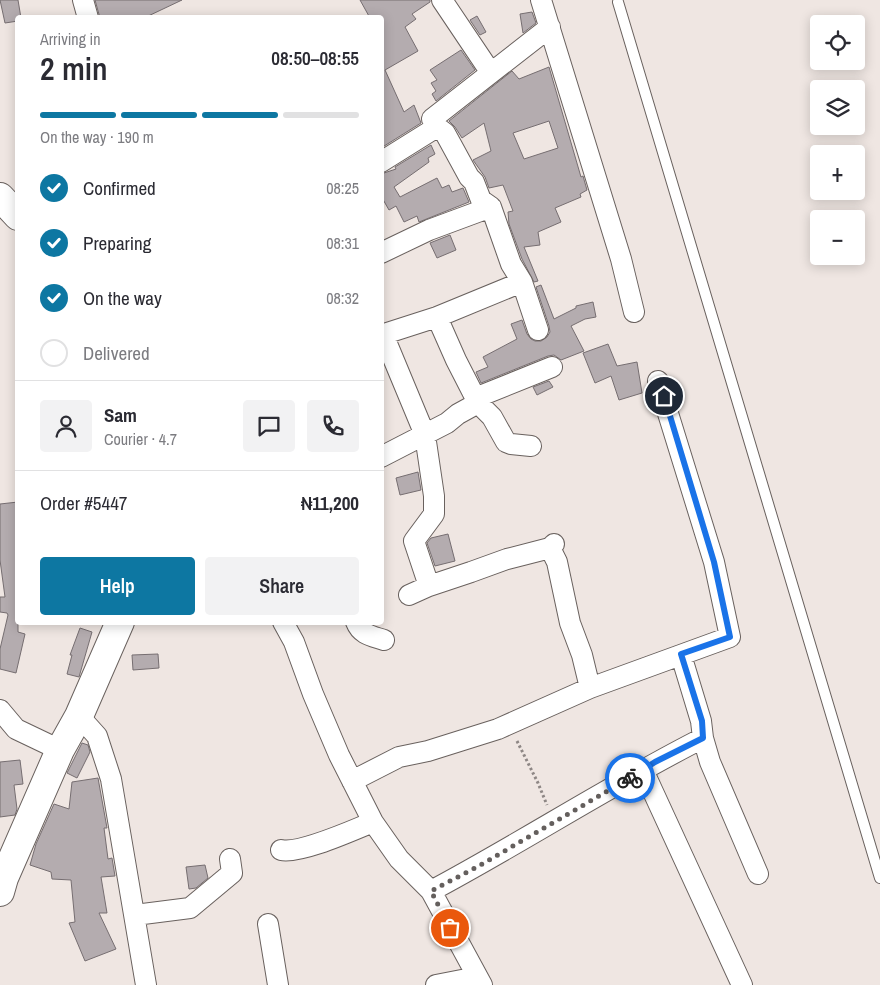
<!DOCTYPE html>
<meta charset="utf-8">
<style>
:root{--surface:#fff;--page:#f2f2f3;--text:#2b2b33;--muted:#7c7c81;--line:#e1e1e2;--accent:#0d77a2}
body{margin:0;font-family:"Archivo Narrow",sans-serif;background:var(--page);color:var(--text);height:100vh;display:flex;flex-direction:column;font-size:19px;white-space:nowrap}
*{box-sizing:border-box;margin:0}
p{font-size:16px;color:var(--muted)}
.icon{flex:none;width:28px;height:28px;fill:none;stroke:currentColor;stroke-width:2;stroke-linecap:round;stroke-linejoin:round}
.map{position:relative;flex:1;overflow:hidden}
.side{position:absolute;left:15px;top:15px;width:369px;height:610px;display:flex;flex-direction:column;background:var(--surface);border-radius:5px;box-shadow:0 2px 12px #0003}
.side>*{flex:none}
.fabs{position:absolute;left:810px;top:15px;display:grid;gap:10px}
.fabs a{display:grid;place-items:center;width:55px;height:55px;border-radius:5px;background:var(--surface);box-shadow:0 2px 12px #0003;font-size:25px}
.pin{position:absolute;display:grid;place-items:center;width:42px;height:42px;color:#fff;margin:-21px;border:2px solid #fff;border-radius:50%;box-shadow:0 1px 5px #0007}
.courier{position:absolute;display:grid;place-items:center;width:50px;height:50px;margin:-25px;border:4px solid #1a73e8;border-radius:50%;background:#fff;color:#222;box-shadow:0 1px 6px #0007}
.head em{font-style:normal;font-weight:600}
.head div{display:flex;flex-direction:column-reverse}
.head{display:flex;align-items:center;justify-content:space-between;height:85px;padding:0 25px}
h1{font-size:32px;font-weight:600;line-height:38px}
.bar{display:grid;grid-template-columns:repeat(4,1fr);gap:8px 5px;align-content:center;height:60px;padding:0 25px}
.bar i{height:6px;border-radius:4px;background:var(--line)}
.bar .on{background:var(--accent)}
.bar p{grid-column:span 4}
.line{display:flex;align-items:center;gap:12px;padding:0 25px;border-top:1px solid var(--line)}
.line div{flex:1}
.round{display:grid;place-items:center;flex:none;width:52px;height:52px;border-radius:5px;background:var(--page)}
ol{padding:0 25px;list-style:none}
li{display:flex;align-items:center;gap:15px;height:55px}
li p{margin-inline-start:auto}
li .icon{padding:5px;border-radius:50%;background:var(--accent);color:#fff;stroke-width:4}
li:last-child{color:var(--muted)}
li i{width:28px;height:28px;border:2px solid var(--line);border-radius:50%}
.action{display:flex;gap:10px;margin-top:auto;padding:10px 25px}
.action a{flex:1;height:58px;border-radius:5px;background:var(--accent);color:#fff;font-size:20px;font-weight:600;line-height:58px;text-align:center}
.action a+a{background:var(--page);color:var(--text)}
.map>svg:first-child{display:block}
.building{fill:#b4acaf;stroke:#766e71;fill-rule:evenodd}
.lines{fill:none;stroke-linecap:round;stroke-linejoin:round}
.lane-casing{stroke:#69615e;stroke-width:12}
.street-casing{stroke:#69615e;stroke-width:22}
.secondary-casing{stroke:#69615e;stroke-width:30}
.path{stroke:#8e8785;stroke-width:3;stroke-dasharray:2.5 2.5;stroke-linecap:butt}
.lane{stroke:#fff;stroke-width:10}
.street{stroke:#fff;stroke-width:20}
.secondary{stroke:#fff;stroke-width:28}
.done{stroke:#645f5d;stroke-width:5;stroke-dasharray:0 9}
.route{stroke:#1a73e8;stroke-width:6}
</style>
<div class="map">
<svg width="880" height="985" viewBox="0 0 880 985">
<rect width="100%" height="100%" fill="#efe6e2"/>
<!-- building -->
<path class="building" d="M0 0H18L21 18H18V21L5 23Z
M95 0H182L144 18H100Z
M360 0H430V2L412 14 416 19 405 27 418 51 385 70 404 112 414 105 421 123 381 148V18H370Z
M532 12 536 23 523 33 520 14Z
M477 16 486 32 480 35 470 20Z
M461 50 475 70 436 101 432 94 436 91 431 83 437 80 430 70Z
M549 67 581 177 583 176 587 190 580 194 581 197 555 208 561 222 538 232 540 245 524 247 538 281 534 282 522 259 509 224 508 212 513 211 503 185 489 188 485 177 473 160 491 151 484 123 462 138 455 127 449 121 512 71 519 79ZM549 121 558 148 524 159 513 133Z
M431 145 435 154 428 158 429 162 394 187 400 197 437 178 442 188 449 185 452 192 463 188 469 202 419 222 417 216 404 222 396 206 389 210 381 196V174L396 169 395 167Z
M450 235 456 250 437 258 430 243Z
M541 285 554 319 576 308V306L593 302 596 317 585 319 571 326 584 351 561 360 554 355 548 356 481 383 476 372 488 367 483 357 517 339 511 324 522 320 527 334 531 339 535 341H541L547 337 550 332 549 326 536 287Z
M608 344 617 366 637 362 642 393 619 400 611 376 595 383 583 353Z
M549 381 553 387 537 395 533 387Z
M418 472 421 490 400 495 396 478Z
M18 502V632L25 634 16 673 0 669V649L8 615 7 613 0 612V597H5L0 560V504Z
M448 534 455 561 435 566 427 543 431 538Z
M80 628 92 632 79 677 67 674 72 655H70Z
M158 654 159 668 133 670 132 655Z
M82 743 88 745 90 752 77 778 67 773Z
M20 760 23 784 14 785 17 809 15 815 0 817V762Z
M98 778 107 828H104L108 859 112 858 115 876 101 877 107 913H99L116 949 85 961 69 923 75 922 71 880 52 879 51 872 30 865 36 844 54 804 69 809 72 782Z
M205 865 208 878 196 888 189 889 186 867Z"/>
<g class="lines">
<defs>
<path id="lane" d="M618 2 880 878"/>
<path id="street" d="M83 0 88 18
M442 0 491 73
M541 0 621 259 634 312
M437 127 445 133 469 177 474 182 481 200 491 207
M381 162 437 127 432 119 550 27
M381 253 429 230 491 207 511 264 522 282 538 330
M437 317 456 360 478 403 492 417 506 442 511 444 531 446
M383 334 425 435 434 496V514L414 541 429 586
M381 335 437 317 522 282
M475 398 552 367
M381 457 447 423 458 414 478 403
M550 548 557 562 570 623 582 655 590 688
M409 595 429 586 471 572 507 559 550 548 554 544
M283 622 294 642 313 694 339 755 373 822 399 859 431 891 482 985
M356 622C361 635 372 636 384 640
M681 655 701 721 703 738 710 762 758 874
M0 710 16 729 60 750
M79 716 97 736 111 779 146 985
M643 770 742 985
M352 781 399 757 428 751 498 729 590 688 730 637 714 562 658 381
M281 850C301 854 353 830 373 822
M431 891C523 842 610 785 703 738
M135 915 190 908 232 873 230 859
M268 924 278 985
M436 985 477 977"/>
<path id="secondary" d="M0 197 18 216
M0 892 4 878 60 750 79 716 120 622"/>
</defs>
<!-- lane casing -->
<use href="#lane" class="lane-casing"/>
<!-- street casing -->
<use href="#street" class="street-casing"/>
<!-- secondary casing -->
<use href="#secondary" class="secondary-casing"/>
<!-- path -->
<path class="path" d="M517 741 538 783 547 805"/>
<!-- lane -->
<use href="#lane" class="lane"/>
<!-- street -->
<use href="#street" class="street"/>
<!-- secondary -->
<use href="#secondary" class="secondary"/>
</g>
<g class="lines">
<!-- done -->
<path class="done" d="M450 928 431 891 477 867 630 778"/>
<!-- route -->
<path class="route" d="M630 778 655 762 703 738 702 721 681 654 730 637 714 562 664 396"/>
</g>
</svg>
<div class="fabs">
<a><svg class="icon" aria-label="locate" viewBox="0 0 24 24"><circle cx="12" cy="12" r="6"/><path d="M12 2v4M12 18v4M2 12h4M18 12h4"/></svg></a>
<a><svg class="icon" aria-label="layers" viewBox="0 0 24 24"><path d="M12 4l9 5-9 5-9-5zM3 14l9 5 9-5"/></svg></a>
<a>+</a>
<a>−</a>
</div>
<div class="pin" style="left:450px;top:928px;background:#ea580c"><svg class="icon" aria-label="bag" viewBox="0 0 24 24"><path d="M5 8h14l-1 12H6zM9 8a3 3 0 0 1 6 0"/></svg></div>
<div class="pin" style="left:664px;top:396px;background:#1f2937"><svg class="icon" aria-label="home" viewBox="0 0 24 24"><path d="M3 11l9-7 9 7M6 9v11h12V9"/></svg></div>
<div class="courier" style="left:630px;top:778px"><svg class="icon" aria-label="bike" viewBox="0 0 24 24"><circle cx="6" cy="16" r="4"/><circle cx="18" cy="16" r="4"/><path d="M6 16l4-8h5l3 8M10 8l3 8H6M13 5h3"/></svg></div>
<section class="side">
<div class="head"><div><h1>2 min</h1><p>Arriving in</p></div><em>08:50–08:55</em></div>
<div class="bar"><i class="on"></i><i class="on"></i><i class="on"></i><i></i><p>On the way · 190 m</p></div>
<ol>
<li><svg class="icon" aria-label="check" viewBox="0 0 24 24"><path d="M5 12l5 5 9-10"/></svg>Confirmed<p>08:25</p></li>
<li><svg class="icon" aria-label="check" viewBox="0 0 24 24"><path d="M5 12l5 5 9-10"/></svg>Preparing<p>08:31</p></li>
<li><svg class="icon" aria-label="check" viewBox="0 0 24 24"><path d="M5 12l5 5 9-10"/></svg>On the way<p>08:32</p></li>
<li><i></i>Delivered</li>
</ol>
<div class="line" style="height:90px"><a class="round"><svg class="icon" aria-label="person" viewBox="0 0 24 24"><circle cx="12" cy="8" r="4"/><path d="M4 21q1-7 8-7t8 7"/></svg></a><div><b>Sam</b><p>Courier · 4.7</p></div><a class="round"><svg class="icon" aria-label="chat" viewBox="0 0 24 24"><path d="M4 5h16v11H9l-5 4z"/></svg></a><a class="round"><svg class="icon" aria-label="phone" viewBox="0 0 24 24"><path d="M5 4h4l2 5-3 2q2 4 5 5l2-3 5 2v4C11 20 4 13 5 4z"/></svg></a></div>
<div class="line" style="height:65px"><div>Order #5447</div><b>₦11,200</b></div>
<div class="action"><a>Help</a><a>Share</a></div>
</section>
</div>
